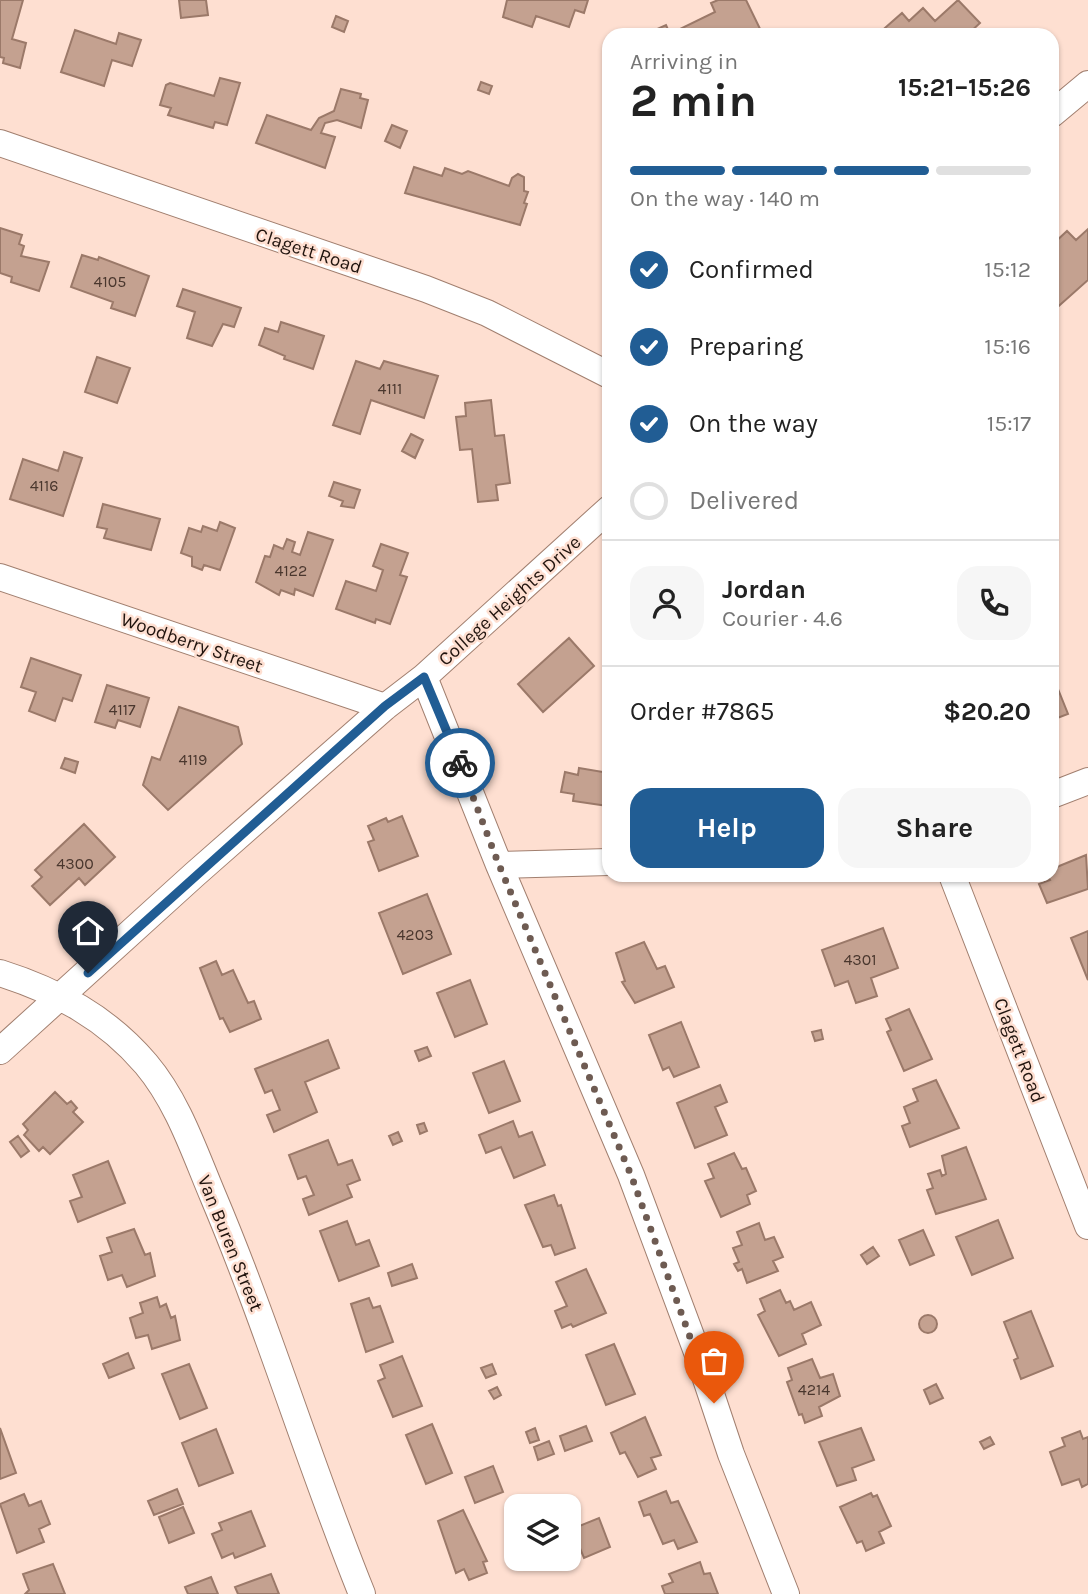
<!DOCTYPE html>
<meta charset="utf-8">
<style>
:root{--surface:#fff;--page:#f6f6f6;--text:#222;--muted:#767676;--line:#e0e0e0;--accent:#215d94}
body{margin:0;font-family:Karla,sans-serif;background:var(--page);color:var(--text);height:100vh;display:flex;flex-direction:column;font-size:26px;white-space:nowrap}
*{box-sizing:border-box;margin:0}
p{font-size:23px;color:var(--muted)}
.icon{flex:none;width:38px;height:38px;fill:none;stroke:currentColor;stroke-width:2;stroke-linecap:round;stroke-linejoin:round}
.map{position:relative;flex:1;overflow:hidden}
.panel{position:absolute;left:602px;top:28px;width:457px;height:854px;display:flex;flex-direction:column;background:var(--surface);border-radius:21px;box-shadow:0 2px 5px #0004}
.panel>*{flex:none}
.buttons{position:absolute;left:504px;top:1494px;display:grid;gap:14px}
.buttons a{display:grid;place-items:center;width:77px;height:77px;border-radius:14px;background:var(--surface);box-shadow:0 2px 5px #0004;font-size:35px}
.pin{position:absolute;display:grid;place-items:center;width:60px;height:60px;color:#fff;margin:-72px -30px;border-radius:50% 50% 50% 0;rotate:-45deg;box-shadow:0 0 7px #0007}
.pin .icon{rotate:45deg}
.courier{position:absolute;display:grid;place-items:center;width:70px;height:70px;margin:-35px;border:5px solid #215d94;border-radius:50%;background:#fff;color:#222;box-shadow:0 2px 9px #0007}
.summary em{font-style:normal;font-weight:700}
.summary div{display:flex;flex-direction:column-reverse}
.summary{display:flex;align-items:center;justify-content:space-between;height:119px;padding:0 28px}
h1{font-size:46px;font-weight:700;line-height:52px}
.bar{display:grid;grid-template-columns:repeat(4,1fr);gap:10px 7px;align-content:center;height:84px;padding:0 28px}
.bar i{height:9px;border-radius:5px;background:var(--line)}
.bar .current{background:var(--accent)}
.bar p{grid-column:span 4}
.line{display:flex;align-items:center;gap:18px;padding:0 28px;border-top:2px solid var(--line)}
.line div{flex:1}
.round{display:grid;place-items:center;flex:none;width:74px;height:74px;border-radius:21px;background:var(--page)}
ol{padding:0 28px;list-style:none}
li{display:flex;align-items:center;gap:21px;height:77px}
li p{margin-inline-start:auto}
li .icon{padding:7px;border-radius:50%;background:var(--accent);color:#fff;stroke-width:4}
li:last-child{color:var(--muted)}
li i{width:38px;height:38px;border:4px solid var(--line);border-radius:50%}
.primary-button{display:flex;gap:14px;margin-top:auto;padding:14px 28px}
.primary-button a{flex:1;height:80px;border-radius:21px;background:var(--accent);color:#fff;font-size:28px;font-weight:700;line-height:80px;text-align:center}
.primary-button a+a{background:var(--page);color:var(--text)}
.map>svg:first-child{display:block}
.building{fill:#c4a190;stroke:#9b7969;stroke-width:2}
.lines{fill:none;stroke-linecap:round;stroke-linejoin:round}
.minor-casing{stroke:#a17f6f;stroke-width:28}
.minor{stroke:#fff;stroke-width:26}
.done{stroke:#6e5b52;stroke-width:7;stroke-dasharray:0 12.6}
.route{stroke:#215d94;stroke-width:9}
.labels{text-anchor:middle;stroke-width:5;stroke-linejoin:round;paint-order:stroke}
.number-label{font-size:16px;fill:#4a372e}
.street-label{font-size:19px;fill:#21140e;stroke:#fedfd1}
</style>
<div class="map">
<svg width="1088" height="1594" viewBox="0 0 1088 1594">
<rect width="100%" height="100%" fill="#fedfd1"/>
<!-- building -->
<path class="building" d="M0 0H23L12 39 26 43 20 68 3 63 4 58 0 57Z
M179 0H206L208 15 181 18Z
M507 0H588L584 13 575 10 569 27 536 16 532 27 503 17Z
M718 0H746L763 35H644L666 25 670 34 715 12 711 3Z
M958 0 980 23 967 35H877L902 13 909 21 923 8 935 21Z
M336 16 348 21 344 32 332 27Z
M75 30 116 44 119 33 141 40 132 66 112 60 104 86 61 72Z
M220 78 240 83 227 125 215 122 213 128 168 115 171 108 160 105 166 85 170 83 214 96Z
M481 82 492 86 489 94 478 90Z
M341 89 361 94 360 98 368 100 361 128 337 120 325 123 321 133 335 137 325 168 256 143 267 115 311 130 319 118 334 111Z
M392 125 407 131 400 148 385 141Z
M414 167 442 176 445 168 462 174 468 171 509 186 512 178 518 174 524 177V191L528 192 524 203 527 204 520 225 405 193Z
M0 228 22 235 19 244 24 246 21 256 49 262 39 291 11 282 12 277 0 273Z
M1088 229V280L1052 312V245L1067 231 1076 240Z
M82 255 98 260 99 257 149 276 135 316 111 308 113 302 71 287Z
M183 289 241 308 234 327 223 324 212 346 187 338 195 312 177 306Z
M281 322 324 336 313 369 284 359 285 356 259 345 265 328 278 332Z
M97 357 130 368 117 403 85 392Z
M356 361 380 369 384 361 438 376 424 418 371 400 360 434 333 425Z
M491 400 495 436 504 435 510 483 496 485 498 500 478 502 472 449 460 450 456 417 466 416 465 403Z
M411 434 423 440 415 458 402 451Z
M64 452 82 458 63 516 10 499 23 459 58 471Z
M334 482 360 490 354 508 341 506 343 501 329 496Z
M103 504 160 519 151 550 104 538 107 529 97 527Z
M220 522 235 528 220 570 204 565 202 570 192 566V557L181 553 189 528 201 532 203 526 217 531Z
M308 532 333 540 313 596 295 589 294 595 281 590 279 595 256 582 265 556 270 557 274 545 283 549 287 539 295 542 292 552 300 555Z
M381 544 408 553 400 575 407 577 390 624 376 619 375 623 336 609 346 581 376 591 383 570 373 566Z
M569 638 594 666 543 712 518 684Z
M31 658 81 675 72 701 63 698 55 721 29 711 36 692 21 687Z
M107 685 149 698 140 727 118 720 115 728 95 722Z
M1058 689 1068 714 1052 720V692Z
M179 707 238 727 242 744 168 810 143 785 152 757 160 760Z
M65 758 78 762 75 773 61 768Z
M579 768 609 773 608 806 573 801 574 794 561 792 565 772 578 775Z
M402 816 418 856 379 871 368 842 374 840 368 826 386 818 388 822Z
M84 824 115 857 85 885 79 878 50 905 32 886 42 877 35 870Z
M1086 855 1088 889 1047 903 1039 884 1050 880 1047 875H1052V869Z
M427 894 451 954 403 974 379 913Z
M883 928 898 968 871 978 877 996 856 1003 848 981 835 986 822 950Z
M1088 931V980L1071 938Z
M644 942 657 969 665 966 674 987 635 1003 622 982 625 981 616 953Z
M216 961 222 975 233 970 248 1003 254 1001 261 1019 230 1032 223 1018 220 1019 200 968Z
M470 980 487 1024 455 1037 437 993Z
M909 1009 932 1059 904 1071 887 1032 891 1030 886 1019Z
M681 1022 699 1067 674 1077 669 1067 663 1070 649 1035Z
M821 1030 823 1039 815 1041 812 1032Z
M328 1040 339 1068 305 1082 317 1112 274 1132 267 1115 280 1110 272 1090 265 1093 255 1069Z
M427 1047 431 1056 419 1061 415 1051Z
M504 1061 520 1101 489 1113 473 1073Z
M936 1080 959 1128 910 1147 902 1126 910 1123 904 1107 918 1101 913 1089Z
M720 1085 727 1102 715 1107 727 1135 695 1148 677 1103Z
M55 1092 67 1104 71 1101 77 1108 73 1112 83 1122 50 1154 43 1147 39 1151 24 1135 28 1130 23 1124Z
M513 1121 519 1137 532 1132 545 1165 514 1178 501 1147 486 1153 479 1135Z
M424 1123 427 1131 420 1134 417 1125Z
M398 1132 402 1141 393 1145 389 1136Z
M18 1136 29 1151 21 1157 10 1142Z
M328 1140 338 1165 352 1160 360 1180 347 1185 352 1197 309 1215 303 1199 314 1195 306 1176 298 1179 289 1155Z
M966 1147 986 1199 936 1214 927 1190 933 1188 928 1174 940 1170 942 1176 946 1174 942 1156Z
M734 1153 742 1169 746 1168 756 1191 747 1195 750 1204 721 1217 705 1181 714 1178 708 1164Z
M108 1161 125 1203 78 1222 70 1201 82 1197 73 1175Z
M554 1195 558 1206 561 1205 575 1248 555 1255 551 1245 543 1247 525 1205Z
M998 1220 1013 1258 972 1275 956 1237Z
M347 1221 356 1245 369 1240 379 1266 339 1281 320 1231Z
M759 1223 765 1240 774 1237 783 1257 773 1261 778 1271 747 1283 742 1269 738 1271 734 1264 739 1262 733 1248 742 1245 737 1232Z
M134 1229 145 1255 150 1253 155 1276 127 1287 122 1275 108 1280 100 1256 112 1252 107 1238Z
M923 1230 934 1255 910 1265 899 1240Z
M873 1247 879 1256 867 1264 861 1255Z
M412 1264 417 1278 392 1286 388 1273Z
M586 1269 606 1313 573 1327 571 1324 562 1328 555 1311 567 1306 556 1282Z
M780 1290 786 1303 790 1301 794 1310 811 1302 821 1325 802 1334 806 1344 779 1356 758 1315 765 1311 760 1299Z
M157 1297 160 1307 166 1304 171 1318 175 1316 180 1340 152 1349 148 1335 136 1338 130 1318 143 1313 140 1303Z
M369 1298 373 1308 380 1306 393 1342 366 1352 351 1304Z
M1031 1311 1053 1366 1021 1379 1014 1360 1018 1358 1004 1322Z
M919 1324a9 9 0 1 1 18 0a9 9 0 1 1-18 0Z
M614 1344 635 1394 606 1405 586 1355Z
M128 1353 134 1368 109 1378 103 1364Z
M402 1356 422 1406 393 1417 378 1381 385 1378 380 1365Z
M812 1359 820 1378 833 1374 840 1396 819 1407 822 1416 805 1423 802 1414 799 1415 787 1382 792 1380 788 1368Z
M189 1364 207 1408 180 1419 162 1374Z
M492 1364 496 1374 486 1378 481 1368Z
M936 1384 943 1398 930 1404 924 1390Z
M497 1387 501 1395 494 1399 489 1391Z
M645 1417 661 1455 651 1458 656 1469 638 1477 625 1452 620 1454 611 1433Z
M432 1424 452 1473 426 1484 406 1435Z
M586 1426 592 1441 565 1451 560 1436Z
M0 1428 16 1473 0 1479Z
M535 1428 539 1440 530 1443 526 1432Z
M861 1428 874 1460 852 1468 856 1480 837 1486 819 1442Z
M216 1429 233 1473 199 1486 182 1443Z
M1080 1431 1083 1439 1088 1437V1484L1082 1487 1079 1479 1062 1485 1050 1452 1065 1446 1062 1438Z
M990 1437 994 1444 984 1449 980 1442Z
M549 1441 554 1454 538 1460 534 1447Z
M493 1466 503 1492 475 1503 465 1477Z
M177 1489 183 1504 154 1515 148 1501Z
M666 1491 671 1503 678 1501 697 1542 678 1549 674 1540 663 1544 650 1514 644 1516 639 1502Z
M871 1493 873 1497 877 1495 891 1526 879 1532 884 1543 866 1551 862 1541 857 1543 840 1507Z
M24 1494 29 1506 41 1501 50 1524 39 1529 44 1542 17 1553 0 1504Z
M183 1507 194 1533 169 1543 159 1517Z
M463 1510 487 1561 483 1562 487 1573 469 1580 464 1569 456 1573 438 1521Z
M251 1511 265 1546 235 1558 233 1553 222 1558 212 1534 222 1530 219 1523Z
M599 1518 610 1547 584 1558 572 1529Z
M700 1562 704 1574 710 1573 718 1594H665L662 1586 673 1582 669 1574Z
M53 1564 65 1594H25L29 1590 23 1574Z
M271 1574 279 1594H238L235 1587Z
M211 1577 218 1594H188L185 1587Z"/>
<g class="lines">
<defs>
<path id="minor" d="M1052 114 1088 84
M0 143 426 289 487 313 609 375
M0 577 385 707
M424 677 499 865 631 1175 697 1352 731 1454 786 1594
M1052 795 1088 781
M499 865 609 862
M952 875 1088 1226
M0 973C57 991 107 1018 146 1064 178 1102 194 1151 213 1196 268 1326 309 1463 362 1594
M0 1051 194 875 385 707 424 677 609 509"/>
</defs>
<!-- minor casing -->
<use href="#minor" class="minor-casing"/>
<!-- minor -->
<use href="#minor" class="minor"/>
</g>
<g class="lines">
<!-- done -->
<path class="done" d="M460 763 499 865 631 1175 714 1403"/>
<!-- route -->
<path class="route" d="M88 973 385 706 424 677 460 763"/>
</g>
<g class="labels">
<!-- number labels -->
<g class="number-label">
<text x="110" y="287">4105</text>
<text x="390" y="394">4111</text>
<text x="44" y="491">4116</text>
<text x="291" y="576">4122</text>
<text x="122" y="715">4117</text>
<text x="193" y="765">4119</text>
<text x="75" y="869">4300</text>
<text x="415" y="940">4203</text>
<text x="860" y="965">4301</text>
<text x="814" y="1395">4214</text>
</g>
<!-- street labels -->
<g class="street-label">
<text transform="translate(309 250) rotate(18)" y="7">Clagett Road</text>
<text transform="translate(509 600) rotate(-42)" y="7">College Heights Drive</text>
<text transform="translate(192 642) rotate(19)" y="7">Woodberry Street</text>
<text transform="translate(1020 1050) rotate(69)" y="7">Clagett Road</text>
<text transform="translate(231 1243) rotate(68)" y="7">Van Buren Street</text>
</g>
</g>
</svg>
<div class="buttons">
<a><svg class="icon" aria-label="layers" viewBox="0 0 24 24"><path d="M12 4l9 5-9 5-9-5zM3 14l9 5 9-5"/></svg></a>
</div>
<div class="pin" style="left:714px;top:1403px;background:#ea580c"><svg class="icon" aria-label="bag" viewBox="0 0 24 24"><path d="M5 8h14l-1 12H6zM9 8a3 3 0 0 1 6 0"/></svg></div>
<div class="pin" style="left:88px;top:973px;background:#1f2937"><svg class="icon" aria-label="home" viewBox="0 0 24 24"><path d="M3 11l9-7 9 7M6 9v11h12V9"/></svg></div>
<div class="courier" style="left:460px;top:763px"><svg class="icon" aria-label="bike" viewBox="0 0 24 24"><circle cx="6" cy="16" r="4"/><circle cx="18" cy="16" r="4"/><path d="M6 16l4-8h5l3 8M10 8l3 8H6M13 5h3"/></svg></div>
<section class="panel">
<div class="summary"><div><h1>2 min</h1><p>Arriving in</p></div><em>15:21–15:26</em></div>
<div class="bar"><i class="current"></i><i class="current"></i><i class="current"></i><i></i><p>On the way · 140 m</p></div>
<ol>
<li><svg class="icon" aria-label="check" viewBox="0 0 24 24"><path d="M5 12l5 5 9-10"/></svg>Confirmed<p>15:12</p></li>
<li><svg class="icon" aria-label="check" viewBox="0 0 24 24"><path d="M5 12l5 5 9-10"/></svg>Preparing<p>15:16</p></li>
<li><svg class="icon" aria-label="check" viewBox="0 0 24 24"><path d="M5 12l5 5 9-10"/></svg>On the way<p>15:17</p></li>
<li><i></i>Delivered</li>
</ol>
<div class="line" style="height:126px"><a class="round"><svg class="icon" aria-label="person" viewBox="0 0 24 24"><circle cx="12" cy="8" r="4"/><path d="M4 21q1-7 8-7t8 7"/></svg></a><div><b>Jordan</b><p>Courier · 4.6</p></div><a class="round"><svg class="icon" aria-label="phone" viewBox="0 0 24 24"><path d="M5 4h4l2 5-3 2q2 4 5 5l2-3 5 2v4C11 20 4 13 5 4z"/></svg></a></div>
<div class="line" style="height:91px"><div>Order #7865</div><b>$20.20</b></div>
<div class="primary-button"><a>Help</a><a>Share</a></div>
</section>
</div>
